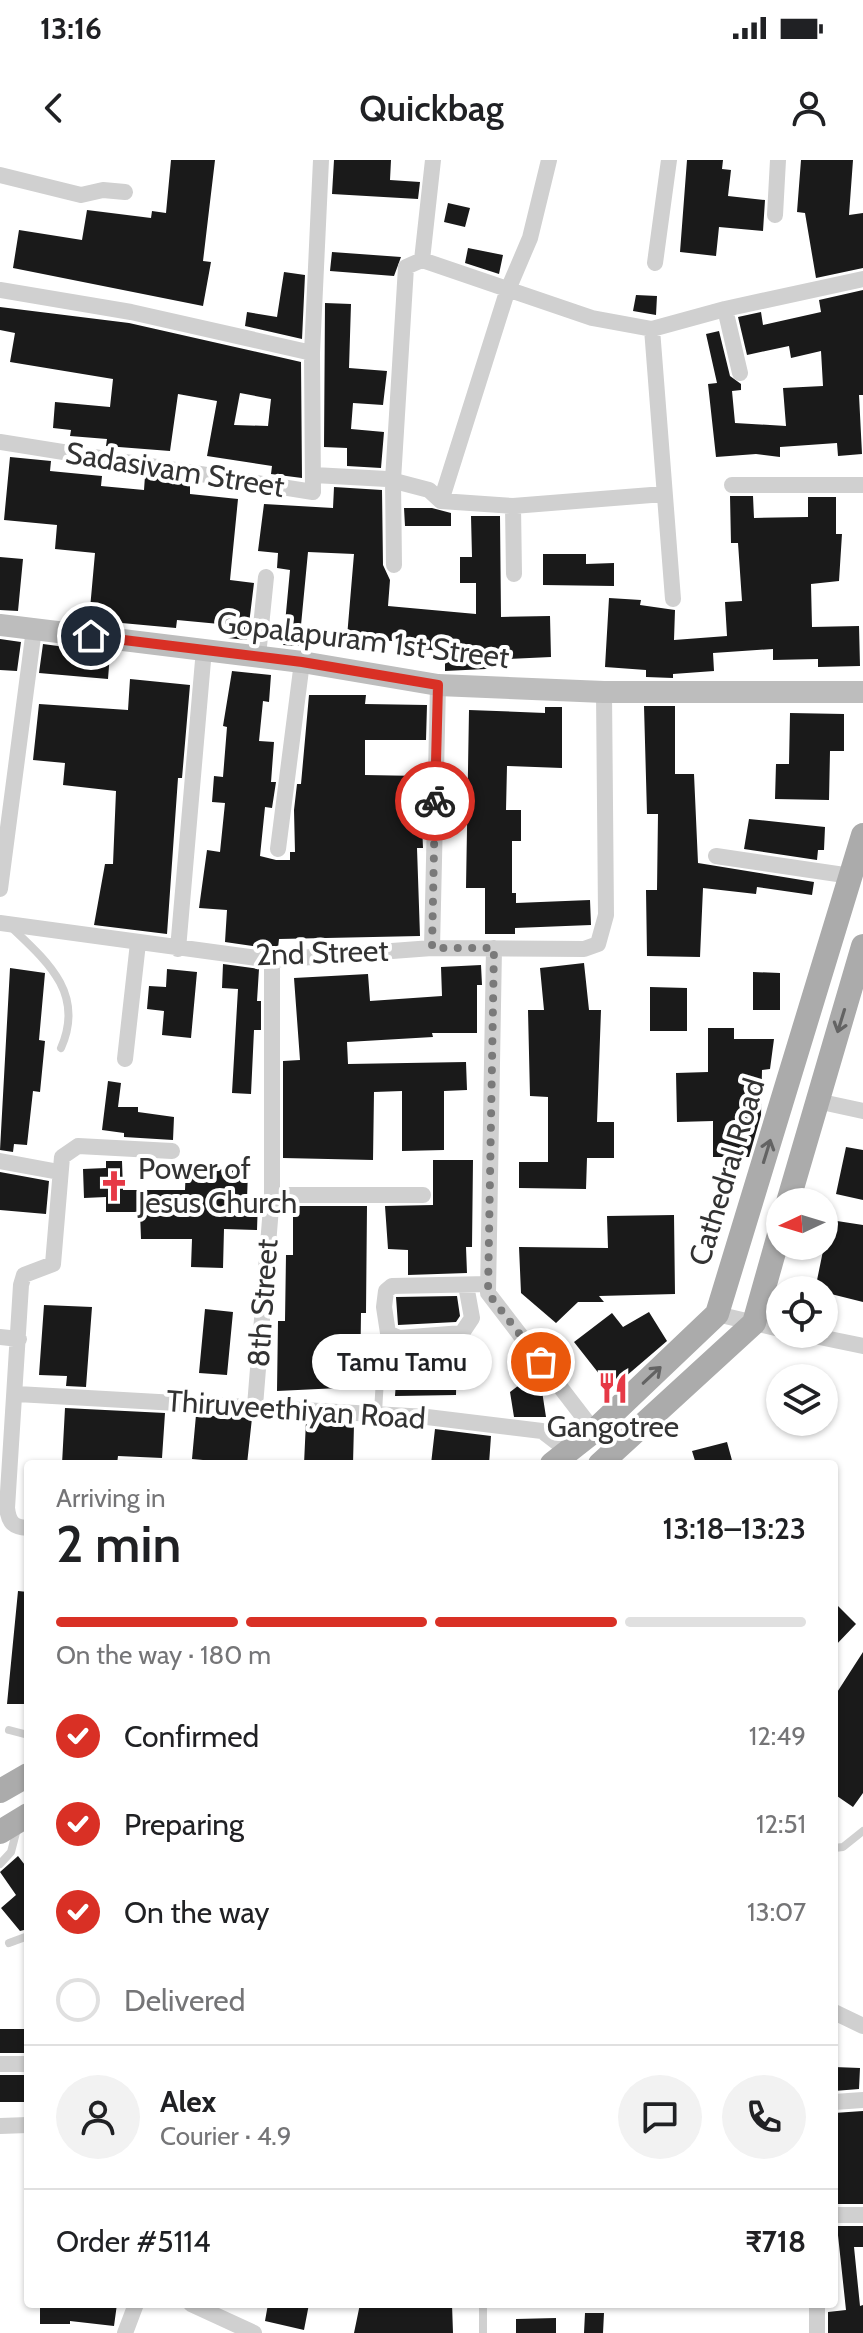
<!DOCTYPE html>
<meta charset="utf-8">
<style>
:root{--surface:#fff;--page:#f2f2f2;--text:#202124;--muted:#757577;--line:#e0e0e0;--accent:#d93025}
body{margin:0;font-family:Cabin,sans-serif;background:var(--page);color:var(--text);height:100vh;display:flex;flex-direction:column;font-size:30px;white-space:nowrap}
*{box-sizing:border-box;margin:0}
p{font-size:26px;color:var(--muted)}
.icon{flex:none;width:44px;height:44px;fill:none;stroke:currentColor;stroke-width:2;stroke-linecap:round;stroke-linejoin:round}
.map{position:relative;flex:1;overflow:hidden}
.drawer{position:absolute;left:24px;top:1300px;width:814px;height:848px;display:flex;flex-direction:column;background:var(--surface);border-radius:8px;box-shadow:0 2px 6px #0004}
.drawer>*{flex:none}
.needle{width:52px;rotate:266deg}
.controls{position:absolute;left:766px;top:1028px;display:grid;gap:16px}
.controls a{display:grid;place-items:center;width:72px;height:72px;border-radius:50%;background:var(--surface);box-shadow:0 2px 6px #0004;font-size:40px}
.pin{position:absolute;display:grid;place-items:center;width:68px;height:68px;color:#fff;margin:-34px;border:4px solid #fff;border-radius:50%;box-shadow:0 2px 8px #0007}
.courier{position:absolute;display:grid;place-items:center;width:80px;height:80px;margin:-40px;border:6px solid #d93025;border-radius:50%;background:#fff;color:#222;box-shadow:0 2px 10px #0007}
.bubble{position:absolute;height:56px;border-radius:28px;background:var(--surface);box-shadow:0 2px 6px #0004;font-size:26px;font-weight:600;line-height:56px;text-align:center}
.summary em{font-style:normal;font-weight:600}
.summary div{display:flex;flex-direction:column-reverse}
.summary{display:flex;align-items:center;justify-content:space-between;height:136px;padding:0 32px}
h1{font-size:52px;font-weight:600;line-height:60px}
.bar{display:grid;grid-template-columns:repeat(4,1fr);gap:12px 8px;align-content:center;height:96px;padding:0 32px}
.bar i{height:10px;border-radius:6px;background:var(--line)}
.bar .active{background:var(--accent)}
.bar p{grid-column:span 4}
.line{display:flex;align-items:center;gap:20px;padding:0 32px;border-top:2px solid var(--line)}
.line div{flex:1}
.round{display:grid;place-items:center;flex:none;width:84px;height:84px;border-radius:42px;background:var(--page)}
ol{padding:0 32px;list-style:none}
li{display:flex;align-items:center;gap:24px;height:88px}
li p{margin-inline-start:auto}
li .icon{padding:8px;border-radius:50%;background:var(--accent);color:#fff;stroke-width:4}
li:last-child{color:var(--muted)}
li i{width:44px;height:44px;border:4px solid var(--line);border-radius:50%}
.status{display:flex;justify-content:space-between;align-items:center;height:56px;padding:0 40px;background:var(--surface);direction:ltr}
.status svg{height:22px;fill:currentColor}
header{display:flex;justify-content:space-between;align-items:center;height:104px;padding:0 32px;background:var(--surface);font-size:36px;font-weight:600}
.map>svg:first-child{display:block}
.building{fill:#1a1a1a;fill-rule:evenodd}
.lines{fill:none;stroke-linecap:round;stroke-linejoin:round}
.lane{stroke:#d0d0d0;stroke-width:8}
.street{stroke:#d0d0d0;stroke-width:16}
.secondary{stroke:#bdbdbd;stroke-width:22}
.primary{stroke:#ababab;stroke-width:24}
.oneway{stroke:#636363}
.done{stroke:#7a7a7a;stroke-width:8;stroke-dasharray:0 14.4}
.route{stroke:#d93025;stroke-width:10}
.labels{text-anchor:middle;stroke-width:8;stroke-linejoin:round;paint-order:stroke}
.street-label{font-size:30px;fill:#333;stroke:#fff}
.poi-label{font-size:30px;fill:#333;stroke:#fff;text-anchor:start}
</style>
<div class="status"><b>13:16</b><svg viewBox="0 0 49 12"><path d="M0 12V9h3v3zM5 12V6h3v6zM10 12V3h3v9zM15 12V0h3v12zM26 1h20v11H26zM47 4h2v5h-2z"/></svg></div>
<header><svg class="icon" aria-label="back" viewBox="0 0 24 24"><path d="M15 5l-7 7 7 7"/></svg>Quickbag<svg class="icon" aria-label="person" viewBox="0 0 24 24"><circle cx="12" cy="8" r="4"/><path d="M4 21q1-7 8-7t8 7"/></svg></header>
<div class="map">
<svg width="863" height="2173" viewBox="0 0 863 2173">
<rect width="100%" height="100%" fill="#fff"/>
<!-- building -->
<path class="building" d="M171 0H215L203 101 211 102 203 146 13 108 19 70 82 80 87 50 151 58 152 51 166 53Z
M334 0H391L390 20 420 22 418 39 332 34Z
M687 0H723L722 9 731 10 728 36 765 40 763 71 719 67 716 96 680 92Z
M801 0H853L849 55 863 53V108L816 118 805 53 797 52Z
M448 43 470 48 465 67 444 62Z
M468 88 503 95 499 114 465 103Z
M332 92 401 97 394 116 330 111Z
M284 112 305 115 302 179 245 166 247 152 277 157Z
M863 130V235H859L862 294 838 296 837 283 780 287V297L756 294 716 297 708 224 717 223 706 174 719 171 730 216 741 224V230L732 231 735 263 786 266 783 228 823 226 821 191 791 198 789 186 747 195 738 157 761 152 763 165 821 152 819 140Z
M636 135 657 136 656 155 633 151Z
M325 143 351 144 349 208 387 211 383 245 353 243 351 269 384 272 381 308 347 306V288L324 287Z
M0 147 129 163 301 202 302 318 271 314 272 306 207 296 217 241 178 234 170 291 106 286 107 279 70 276 71 270 53 268 55 242 110 247 113 219 10 202 15 173 0 170ZM240 233 271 239 268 266 234 265Z
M10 297 51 301 50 311 102 316 101 326 144 330 145 316 190 324V334L238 339 230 420 254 423 247 480 228 478 230 465 177 460 176 468 89 460 95 393 55 389 57 365 4 360Z
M334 327 382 330 383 405 390 420 388 446 476 454V423H460V397H472L471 356H500L501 457 550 456 551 497 506 499V508L445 511V491L403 488V482L347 477 354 394 308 392 299 486 283 485 290 410 277 408 278 393 258 391 264 344 333 348Z
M730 336H753L754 358 808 357V337H836V374H842L839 421 811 424 812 467 859 466 860 506 818 507V499L773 500V489L713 493 714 511 673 514V518L646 517V510L605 507 609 438 641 440 640 445 675 450 674 480 727 476 725 442 742 441 738 383H731Z
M404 348H432L451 353V366H405Z
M543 394H586V404L614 403V426L543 425Z
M0 397 23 399 18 451 0 450Z
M0 479 21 482 17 511 0 510Z
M43 484 110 493 108 519 39 513Z
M232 511 271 515 269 542 263 541 259 581 274 582 271 622H276L272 648 265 647 260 696 276 700H290V692H295L294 650 297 624H301L309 535H366L365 544 427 545 426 580H365V615L420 616 423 688H417L420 776 279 779 278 788 272 789 225 782 227 750 199 748 207 690 220 692 225 643 212 642 214 616 223 617 227 567 223 566Z
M130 519 190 525 182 618H178L167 774 94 765 105 704H113L116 631 63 625 65 603 33 600 39 544 128 550Z
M644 546H675V614H694L698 703 814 722 812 735 757 727 756 734 703 728 700 797 647 796 646 730H657L658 654H647Z
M545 547H562V608L507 606 506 650H521V681H512V733H516V743L590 740 591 765 515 768V774H485V728H466L469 550 545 553Z
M790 553 844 554V591H830L829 640 775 639 776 604H789Z
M749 659 825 667 824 690H818L817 700 744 689Z
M584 803 589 850H601L597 962H614V998H587L586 1029 519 1028V1002H548V937L530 936 528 850H544L540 808Z
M223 804 259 809 257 841H261V870H254L251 934 232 933 238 829 222 828Z
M481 805 482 825H477V873H432L433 877 347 882 348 904 466 902 467 930 444 931V990L402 991V931L374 932 373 1000 283 998V901L300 900 294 818 368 814 370 841 442 836 441 807Z
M10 808 45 813 39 880 45 881 40 932 33 931 27 985 14 984 13 992 0 990Z
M167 809 197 812 191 878 162 875 164 851 147 849 149 826 166 827Z
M753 812 780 813V850H753Z
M650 827 687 828V871H650Z
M708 868H734V879H774L770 909 762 910 761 955 749 997H713V961L677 962 676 913 708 912Z
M108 921 121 923 118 947H138V952L174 957 173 980 124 977V973L102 970Z
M846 987 863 990V1040L836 1034Z
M433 1000H473L472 1087H466L467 1113 408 1115V1090L388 1089 385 1046 433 1045Z
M106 1001H122L123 1030H185L186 1007 248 1011 247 1039H258L257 1070 224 1069 223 1108 191 1107 192 1079H141L140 1052H106V1037L84 1038 83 1009 106 1008Z
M0 1012 49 1021 46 1054 0 1050Z
M293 1046H367L366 1153H361L360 1227 277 1231 278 1161H285L286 1095H293Z
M674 1055 675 1134 599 1136 604 1142H578L556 1163 521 1133 519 1087 608 1088 607 1056Z
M824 1059 863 1065V1142L815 1130 824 1086Z
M457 1136 460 1156 456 1162 398 1165 396 1137Z
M44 1145 92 1147 86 1227 66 1226 67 1216 39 1215Z
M205 1149 233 1152 227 1215 199 1213Z
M649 1152 667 1181 611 1229 574 1182 612 1153 623 1167Z
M457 1189 456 1235 395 1236 398 1192Z
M535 1213 540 1218 546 1257H514L510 1232Z
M65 1248 165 1253 162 1298 118 1296 117 1304H62Z
M196 1255 252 1258 247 1304 192 1299Z
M306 1261 354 1264 353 1304H304Z
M435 1269 491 1276 489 1304H431Z
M727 1282 733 1304H696L692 1291Z
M18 1431 28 1432V1544H7Z
M834 1442 856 1464 834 1487Z
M863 1492V1633L853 1647 834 1634V1537Z
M18 1696 28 1709V1769L20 1771 1 1748 16 1735 0 1712Z
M0 1869H28V1893H0Z
M834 1907 860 1908 859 1929 834 1931Z
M0 1915H28V1942H0Z
M863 1951V2044H834V1953Z
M837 2066H863V2087H854L860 2146 863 2145V2173H828V2152L846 2150Z
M40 2144H117L114 2166 70 2161V2164H40Z
M268 2144H309L304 2170 265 2161Z
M360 2144H452L453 2173H354Z
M585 2153H604L603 2173H584Z
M556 2158V2173H516V2159Z"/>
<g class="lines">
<!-- lane -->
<path class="lane" d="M11 767C48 802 85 834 61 888
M378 1252 382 1186 453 1183
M9 1570 28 1575
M834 1688 843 1687 863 1671
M0 1704 11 1692 18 1665
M9 1783 28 1776
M483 2173V2144"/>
<!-- street -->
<path class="street" d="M0 15 81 35 103 30 125 32
M775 55 778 0
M422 100 592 158 652 169 725 149 863 119
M422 100 433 0
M655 103 669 0
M0 130 131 152 312 193
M725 149 740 213
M652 169 673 439
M0 282 313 332 312 193 321 0
M314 315 387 319 429 330 441 341 513 346 664 334
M732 325H863
M441 341 507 132 530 78 549 0
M513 346 514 414
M394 405 393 320 406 107 422 100
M258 496 266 417
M278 689 302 502
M716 696 851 716
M0 729 34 469
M0 763 272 800 432 788 584 789 598 784 606 755 604 532
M432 788 438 525
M494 788 488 1133 594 1271
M178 789 204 489
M125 899 138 783
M817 941 863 951
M0 1001 59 1012
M272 1035H423
M466 1125 472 1158 462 1173 399 1178 388 1173 384 1147 386 1131 392 1126 488 1124
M717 1154 780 1169
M805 1174 863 1186
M0 1177 19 1179
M17 1234 427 1257 542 1271 568 1291
M255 1246 272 1035V800
M28 1368C13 1367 9 1363 7 1348L21 1125 24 1115 53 1104 62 997 78 986 172 991
M834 1852 863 1866
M0 1904H28
M834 1942 863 1940
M0 1966 28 1965
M834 2055H863
M191 2144 254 2173
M817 2144V2173
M125 2173 136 2144"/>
<!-- secondary -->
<path class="secondary" d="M0 465 302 502 438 525 604 532H863"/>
<!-- primary -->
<path class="primary" d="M788 1042 863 786
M552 1304 594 1271 717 1154 863 675
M600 1304 754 1163 780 1071
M0 1631 28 1615
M0 1672 28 1655"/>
</g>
<!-- one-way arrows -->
<defs><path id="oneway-shaft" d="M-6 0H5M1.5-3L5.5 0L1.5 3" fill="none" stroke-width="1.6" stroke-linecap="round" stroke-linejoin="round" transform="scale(2)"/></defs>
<g class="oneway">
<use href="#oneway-shaft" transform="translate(841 861) rotate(107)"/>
<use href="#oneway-shaft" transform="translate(767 991) rotate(-73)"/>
<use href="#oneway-shaft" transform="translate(652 1215) rotate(-43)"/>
</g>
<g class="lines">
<!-- done -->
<path class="done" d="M435 641 432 788H494L488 1133 541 1202"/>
<!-- route -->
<path class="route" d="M91 476 302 502 438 525 435 641"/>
</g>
<!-- icons -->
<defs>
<symbol id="church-bare" viewBox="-9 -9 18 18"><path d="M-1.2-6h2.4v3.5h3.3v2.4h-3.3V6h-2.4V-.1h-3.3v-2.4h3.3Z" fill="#e63946" stroke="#fff" stroke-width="2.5" paint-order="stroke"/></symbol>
<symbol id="restaurant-bare" viewBox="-9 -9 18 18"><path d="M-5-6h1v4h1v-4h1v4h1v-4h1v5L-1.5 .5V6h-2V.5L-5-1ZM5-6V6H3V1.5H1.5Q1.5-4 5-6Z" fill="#e63946" stroke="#fff" stroke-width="2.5" paint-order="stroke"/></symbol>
</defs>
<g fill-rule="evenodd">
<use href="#church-bare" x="92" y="1004" width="44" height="44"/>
<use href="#restaurant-bare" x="591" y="1206" width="44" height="44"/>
</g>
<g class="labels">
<!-- street labels -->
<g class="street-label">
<text transform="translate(175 310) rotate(9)" y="10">Sadasivam Street</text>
<text transform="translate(363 480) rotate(7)" y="10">Gopalapuram 1st Street</text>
<text transform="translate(322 793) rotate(-2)" y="10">2nd Street</text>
<text transform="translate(727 1012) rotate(-73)" y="10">Cathedral Road</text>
<text transform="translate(263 1143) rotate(-86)" y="10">8th Street</text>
<text transform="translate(296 1250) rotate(4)" y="10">Thiruveethiyan Road</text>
</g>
<!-- poi labels -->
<g class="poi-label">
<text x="138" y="1019">Power of<tspan x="138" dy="34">Jesus Church</tspan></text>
<text x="613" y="1277" text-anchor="middle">Gangotree</text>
</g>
</g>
</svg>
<div class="controls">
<a><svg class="needle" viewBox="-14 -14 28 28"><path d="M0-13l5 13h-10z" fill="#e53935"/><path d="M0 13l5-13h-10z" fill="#757577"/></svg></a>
<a><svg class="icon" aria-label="locate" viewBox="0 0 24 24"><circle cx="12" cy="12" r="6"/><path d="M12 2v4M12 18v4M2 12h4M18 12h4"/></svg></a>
<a><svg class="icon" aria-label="layers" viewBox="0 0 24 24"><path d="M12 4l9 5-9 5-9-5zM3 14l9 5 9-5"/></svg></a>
</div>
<div class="pin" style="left:541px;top:1202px;background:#ea580c"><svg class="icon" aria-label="bag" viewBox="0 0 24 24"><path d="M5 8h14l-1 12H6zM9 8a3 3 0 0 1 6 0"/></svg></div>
<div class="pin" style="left:91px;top:476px;background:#1f2937"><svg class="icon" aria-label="home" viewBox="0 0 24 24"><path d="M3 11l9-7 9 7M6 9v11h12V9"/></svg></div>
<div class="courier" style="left:435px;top:641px"><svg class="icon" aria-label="bike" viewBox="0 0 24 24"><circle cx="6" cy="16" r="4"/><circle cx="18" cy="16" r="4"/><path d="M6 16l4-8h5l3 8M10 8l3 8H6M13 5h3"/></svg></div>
<div class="bubble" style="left:312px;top:1174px;width:180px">Tamu Tamu</div>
<section class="drawer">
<div class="summary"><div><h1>2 min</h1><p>Arriving in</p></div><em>13:18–13:23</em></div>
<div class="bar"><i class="active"></i><i class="active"></i><i class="active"></i><i></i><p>On the way · 180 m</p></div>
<ol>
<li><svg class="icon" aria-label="check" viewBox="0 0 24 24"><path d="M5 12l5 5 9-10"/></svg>Confirmed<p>12:49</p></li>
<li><svg class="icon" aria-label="check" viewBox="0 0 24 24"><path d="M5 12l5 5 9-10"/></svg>Preparing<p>12:51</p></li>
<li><svg class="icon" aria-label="check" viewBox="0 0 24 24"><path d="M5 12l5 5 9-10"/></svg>On the way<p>13:07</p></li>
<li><i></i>Delivered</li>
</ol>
<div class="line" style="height:144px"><a class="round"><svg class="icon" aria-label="person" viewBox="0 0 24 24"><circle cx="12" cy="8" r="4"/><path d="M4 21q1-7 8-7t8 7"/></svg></a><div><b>Alex</b><p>Courier · 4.9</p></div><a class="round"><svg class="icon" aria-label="chat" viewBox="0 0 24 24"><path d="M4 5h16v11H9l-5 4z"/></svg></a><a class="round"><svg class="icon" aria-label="phone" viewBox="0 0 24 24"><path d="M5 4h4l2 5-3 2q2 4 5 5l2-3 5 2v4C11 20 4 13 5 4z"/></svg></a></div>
<div class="line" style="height:104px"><div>Order #5114</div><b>₹718</b></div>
</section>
</div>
